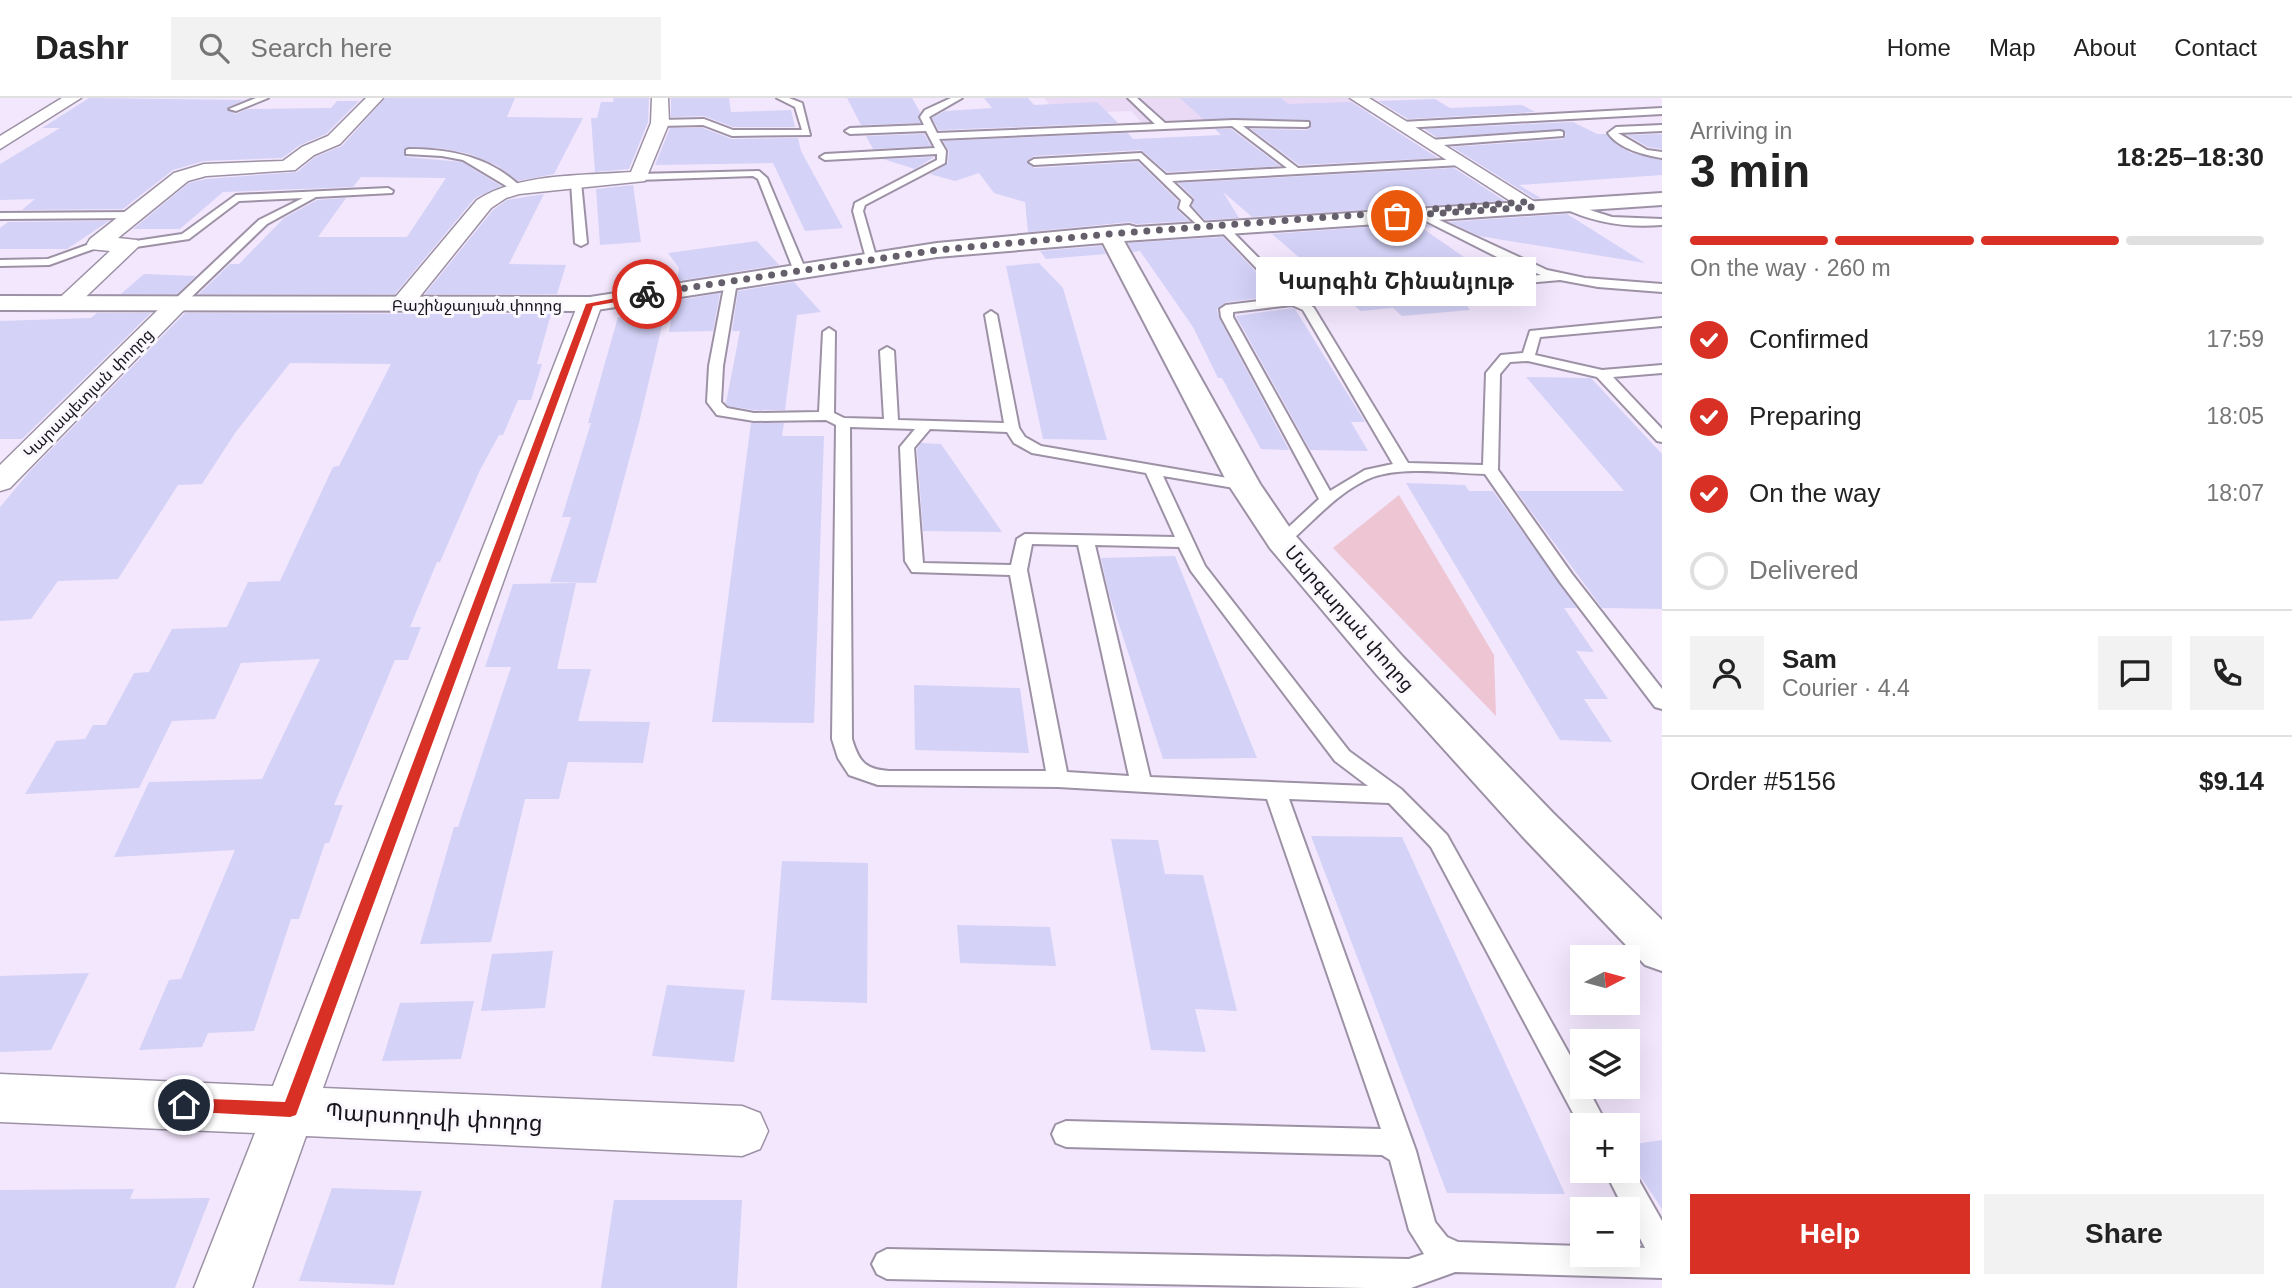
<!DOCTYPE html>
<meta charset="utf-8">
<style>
:root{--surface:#fff;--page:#f2f2f2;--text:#222;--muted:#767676;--line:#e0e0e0;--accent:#d93025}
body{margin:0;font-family:Arial,"Noto Sans Armenian",sans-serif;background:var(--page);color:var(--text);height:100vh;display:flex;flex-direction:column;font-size:26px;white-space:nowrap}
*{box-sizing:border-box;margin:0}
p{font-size:23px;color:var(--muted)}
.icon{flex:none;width:38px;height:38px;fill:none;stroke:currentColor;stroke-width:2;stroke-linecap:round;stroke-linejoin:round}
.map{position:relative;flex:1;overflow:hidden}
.panel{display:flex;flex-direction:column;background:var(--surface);width:630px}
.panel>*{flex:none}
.needle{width:46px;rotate:84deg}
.tools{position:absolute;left:1570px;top:847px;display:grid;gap:14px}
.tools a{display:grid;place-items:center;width:70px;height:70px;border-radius:0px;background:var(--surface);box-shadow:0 7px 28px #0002;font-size:35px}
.pin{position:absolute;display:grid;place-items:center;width:60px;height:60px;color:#fff;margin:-30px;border:4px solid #fff;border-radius:50%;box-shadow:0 2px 7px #0007}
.courier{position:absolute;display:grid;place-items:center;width:70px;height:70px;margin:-35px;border:5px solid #d93025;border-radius:50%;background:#fff;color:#222;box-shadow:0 2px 9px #0007}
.bubble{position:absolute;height:49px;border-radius:0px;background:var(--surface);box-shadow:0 7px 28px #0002;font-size:23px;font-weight:700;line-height:49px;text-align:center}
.summary em{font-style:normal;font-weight:700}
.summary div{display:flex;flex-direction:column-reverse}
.summary{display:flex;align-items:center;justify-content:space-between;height:119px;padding:0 28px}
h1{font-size:46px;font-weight:700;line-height:52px}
.bar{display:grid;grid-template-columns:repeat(4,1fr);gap:10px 7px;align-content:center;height:84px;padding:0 28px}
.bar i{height:9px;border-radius:5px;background:var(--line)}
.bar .on{background:var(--accent)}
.bar p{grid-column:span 4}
.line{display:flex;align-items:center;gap:18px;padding:0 28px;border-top:2px solid var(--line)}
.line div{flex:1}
.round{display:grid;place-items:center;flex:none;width:74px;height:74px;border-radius:0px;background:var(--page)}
ol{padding:0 28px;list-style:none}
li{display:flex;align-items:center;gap:21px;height:77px}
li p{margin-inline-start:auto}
li .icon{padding:7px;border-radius:50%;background:var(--accent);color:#fff;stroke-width:4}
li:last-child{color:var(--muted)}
li i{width:38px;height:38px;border:4px solid var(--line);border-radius:50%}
.button{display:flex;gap:14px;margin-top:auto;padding:14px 28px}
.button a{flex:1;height:80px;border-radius:0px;background:var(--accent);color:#fff;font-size:28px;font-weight:700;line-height:80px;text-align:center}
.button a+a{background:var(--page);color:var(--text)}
header{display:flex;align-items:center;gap:42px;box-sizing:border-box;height:98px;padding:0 35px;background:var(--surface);border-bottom:2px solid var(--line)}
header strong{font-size:33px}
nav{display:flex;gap:38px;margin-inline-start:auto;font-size:24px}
.search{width:490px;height:63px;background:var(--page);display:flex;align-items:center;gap:18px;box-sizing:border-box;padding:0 24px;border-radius:0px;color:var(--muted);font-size:26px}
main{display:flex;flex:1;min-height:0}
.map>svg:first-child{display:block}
.built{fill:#eadaf6}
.green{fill:#eec5d2}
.building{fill:#d4d2f7}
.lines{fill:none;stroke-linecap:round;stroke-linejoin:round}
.lane-casing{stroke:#9c91a5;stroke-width:4}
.street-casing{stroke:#9c91a5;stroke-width:3}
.secondary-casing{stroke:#9c91a5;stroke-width:4}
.lane{fill:#fff;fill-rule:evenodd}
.street{fill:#fff;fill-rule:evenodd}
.secondary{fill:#fff;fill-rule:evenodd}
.route{fill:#d93025}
.done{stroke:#655e6b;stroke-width:7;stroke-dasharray:0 12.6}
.labels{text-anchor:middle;stroke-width:6;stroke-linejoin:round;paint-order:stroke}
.far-street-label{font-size:16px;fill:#18141c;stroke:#fbf8fd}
.street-label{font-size:19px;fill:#18141c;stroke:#fbf8fd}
.near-street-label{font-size:23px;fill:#18141c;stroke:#fbf8fd}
</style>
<header>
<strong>Dashr</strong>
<div class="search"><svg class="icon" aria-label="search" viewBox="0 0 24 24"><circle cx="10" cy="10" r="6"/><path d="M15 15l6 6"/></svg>Search here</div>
<nav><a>Home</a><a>Map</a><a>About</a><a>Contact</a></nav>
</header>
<main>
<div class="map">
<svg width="1662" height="1190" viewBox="0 0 1662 1190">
<rect width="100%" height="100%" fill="#f3e7fd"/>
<!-- built -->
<path class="built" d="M1044 0H1348L1372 15 1142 25 1131 13 1057 16Z"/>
<!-- green -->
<path class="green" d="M1399 397 1494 557 1496 618 1333 450Z"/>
<!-- building -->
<path class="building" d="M89 0 244 2 227 10 235 16 248 11 331 10 337 3H359L326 36 300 47 282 60 204 63 173 72 123 111 22 112 35 101 0 102V66L60 30H42Z
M385 0H515L507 19 583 20 554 76 518 83 498 68 470 56 440 50H404L406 59 462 64 501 88 475 100 395 196H199L230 166H239L284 120 317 102 346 100 318 139H407L446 80 361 79 353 89 223 94 180 131H133L189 85 206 81 297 74 315 59 342 48Z
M614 0H649L648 24 629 71 595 74 591 20H597L601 4H613Z
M671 0H729L731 14 791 12 795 29H733L704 18 671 19Z
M847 0H912L920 14 918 20 920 25 861 27Z
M984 0H1028L1034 7 1097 4 1118 25 939 32 932 20 945 13 992 10Z
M1180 0H1281L1288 6 1351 4 1438 60 1299 67 1251 31 1306 32 1311 30V22L1203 21Z
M1435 1 1450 10 1522 7 1535 14 1408 21 1378 3Z
M1573 24 1597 36H1606L1617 47 1631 55 1662 62V77L1519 87 1541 100 1535 101 1452 49 1563 41 1566 38 1564 32 1436 39 1424 31Z
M670 30H703L732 41 798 40 801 53 843 130 805 133 773 65 655 67Z
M1215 31H1231L1280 68 1167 74 1141 52 1034 58 1027 63 1034 70 1138 64 1178 103 1177 112 1189 123 1136 126 1129 124 1028 134 1025 104 994 95 979 75 955 83 930 76 948 65 949 53 943 43 1128 35 1133 41 1221 37Z
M924 36 931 48 873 51 866 38Z
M1662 36V51L1648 49 1627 37Z
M934 59 915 71 883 61Z
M1454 70 1505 103 1252 119 1223 94 1239 120 1205 122 1192 108 1194 100 1178 85Z
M633 87 641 144 600 147 596 91Z
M544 96 509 166 566 167 557 196H425L493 112 507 102Z
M1567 116 1645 165 1479 138 1449 124Z
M109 123 67 151H0V130L8 124Z
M1425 125 1434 130 1419 128 1493 179 1338 193 1272 136Z
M1223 139 1279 198 1226 204 1217 211 1219 220 1289 352 1261 351 1222 280H1218L1193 229 1140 153 1133 154 1128 145Z
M757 143 779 167 677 183 679 170 668 155Z
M1101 148 1106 156 1046 161 1040 153Z
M1039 165 1063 190 1107 342 1043 341 1006 168Z
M144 176 196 178 177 196H121Z
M794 184 821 214 797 217 785 312H754L728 308 726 305 740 233H732L738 193Z
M1508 189 1522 199 1464 203 1470 212 1402 218 1393 210 1361 213 1350 204Z
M720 195 713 233 669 234 674 203Z
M1292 210 1295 211 1365 324H1351L1368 353 1310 352 1236 218Z
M97 215H151L22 341H0V223L91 220Z
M185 215 551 216 537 266H542L531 302H518L503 337H499L480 372 440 464H437L410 529H421L408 562H395L334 707H343L329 745H325L299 821H291L254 933 208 935 202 949 139 952 169 882 181 881 235 752 114 759 149 684 262 681 320 561 241 565 215 621 172 623 139 690 25 696 56 643 85 641 93 627H106L134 575 149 574 172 531 227 529 248 484 280 483 333 369 339 368 391 266 290 265 235 335 202 386 178 387 118 481 58 483 31 521 0 523V409L31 372Z
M618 219H664L639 325 596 485 550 484 571 419H562L591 325H588Z
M1526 279 1591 280 1662 356V511L1602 510 1516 393H1624Z
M751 325H784L782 338H824L814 625 712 624Z
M921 345 941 346 1002 434 923 433 917 351Z
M1406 385 1465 387 1469 393H1493L1577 510H1564L1594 554 1576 553 1608 601H1584L1612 644 1560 642Z
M1175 458 1257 660 1163 661 1109 496 1101 460Z
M576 485 557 571H591L578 623 650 624 643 665 568 664 559 701H525L491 844 420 846 454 729H458L511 569H485L513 486Z
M914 587 1020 590 1029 655 915 652Z
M1311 738 1402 739 1565 1096 1447 1095Z
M1111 741 1158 742 1165 776 1203 777 1237 913 1195 911 1206 954 1151 952Z
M782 763 868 765 867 905 771 902Z
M957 827 1050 829 1056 868 960 865Z
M553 853 545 910 481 913 492 856Z
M89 875 51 952 0 954V878Z
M667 887 745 892 734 964 652 958Z
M474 903 461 961 382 963 400 905Z
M1662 1042V1111L1628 1060V1047Z
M332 1090 422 1093 394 1187 299 1183Z
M134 1091 130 1101 210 1100 175 1190H0V1092Z
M614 1102H742L737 1190H601Z"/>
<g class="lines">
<defs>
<path id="lane" d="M256 0H268L236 13 229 11Z
M777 0H789L802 5 810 37 732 38 703 27 660 28 655 25 660 22 704 21 733 32H802L795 9Z
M951 0H962L929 19 937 35 1155 26 1128 0H1137L1165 25 1234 22 1309 24V28L1306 29 1243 28 1298 70 1461 61 1466 64 1461 67 1172 83 1192 102 1189 108 1208 129 1203 132 1179 110 1181 102 1139 61 1034 67 1029 64 1034 61 1141 55 1166 77 1287 70 1232 28 939 41 946 53 945 65 865 107 863 113 877 162 867 164 853 113 855 105 937 62V56L825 62 820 59 825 56 935 50 926 33 850 36 845 33 850 30 924 27 920 19 925 12Z
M1662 10V16L1402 30 1397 27 1402 24Z
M1662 27V33L1618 35 1647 52 1662 54V60C1644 57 1619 51 1608 35L1616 29Z
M1560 33 1563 34V38L1430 48 1425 45 1430 42Z
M409 51C451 51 491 59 522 90L513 92 463 62 442 58 406 56V52Z
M759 73 767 80 806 173 804 175 794 173 758 81 753 78 638 82 633 79 638 76Z
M576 81 581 84 587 145 581 148 575 145 571 84Z
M388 90 393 93 392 95 316 99 267 126 180 210H172V204L259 122 303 100 239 103 189 141 129 150 123 147 129 144 182 136 236 97Z
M1565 104 1612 119 1662 121V127C1626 130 1594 125 1561 109V105Z
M1422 114 1547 172 1585 180 1662 186V194L1598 189 1560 182 1308 205 1314 210 1408 365 1483 367 1486 275 1501 257 1523 255 1530 233 1662 220V228L1540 239 1535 257 1602 272 1662 267V275L1613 279 1662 331V344L1657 343 1597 279 1528 263 1510 264 1500 276 1498 372 1572 476 1662 591V611L1655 609 1560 484 1485 376C1454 375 1402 368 1373 379 1342 391 1317 419 1293 441L1287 443 1279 438 1319 401 1221 219 1220 211 1226 207 1285 200 1218 130 1227 128 1297 199 1541 177 1503 162 1418 119 1417 117ZM1292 207 1303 212 1393 366 1365 372 1330 393 1233 219V214Z
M0 115 135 114 140 117 135 120 0 121Z
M98 143 104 146 102 148 49 167 0 168V162L48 161Z
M731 180 737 184 723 268 721 304 727 310 754 315 819 314 823 234 829 230 835 234 834 315 844 320 884 321 880 253 887 249 894 253 898 322 1004 325 985 217 991 213 997 217 1019 330 1025 339 1041 348 1257 385 1260 388 1252 393 1163 378 1205 468 1349 653 1401 691 1447 737 1582 979V989H1587L1607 1027H1582V1032L1431 749 1389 705 1289 701 1416 1053 1435 1124 1447 1139 1458 1144 1582 1148V1157H1628V1149L1645 1150 1628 1117V1111H1624L1605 1073H1628V1063L1662 1123V1180L1455 1174 1411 1190H1366L887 1181 877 1176 872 1166 877 1156 887 1151 1409 1161 1424 1156 1409 1132 1390 1062 1382 1057 1066 1049 1056 1045 1052 1036 1056 1027 1066 1023 1381 1031 1267 701 1058 689 878 687 849 677 838 660 832 641 836 327 826 322 754 323 717 317 707 304 709 268 725 184ZM850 329 915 331 900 349 905 463 912 474 1010 477 1046 673H889C865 671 859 664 852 641ZM930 331 1007 334 1014 345 1032 355 1146 375 1175 439 1025 436 1017 441 1011 467 923 465 914 350ZM1032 446 1078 447 1129 678 1067 674 1027 472ZM1095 447 1179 449 1191 473 1335 663 1368 688 1150 679Z"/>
<path id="street" d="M62 0H81L0 51V38Z
M366 0H383L340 46 314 57 295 72 206 78 188 83 118 140 137 142 140 147 73 211H57L53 206 110 153 90 151 87 146 90 141 174 75 204 66 283 63 302 49 328 38Z
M652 0H668L669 25 645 83 519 96 506 100 491 110 409 212H393L389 207 393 202 477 102C518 75 582 78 631 74L651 25Z
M1350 0H1369L1543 109 1540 113H1526Z
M590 199 598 201 602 206 323 990 742 1008 760 1015 768 1033 760 1051 742 1058 306 1038 252 1190H194L255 1035 0 1024V976L273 988 578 206 582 201Z
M176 200 184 202 188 207 184 212 10 390 0 393V367L168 202Z"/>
<path id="secondary" d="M1662 95V107L1124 143 1260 386 1294 436 1403 559 1553 715 1662 822V873L1645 867 1523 739 1377 577 1270 450 1228 386 1103 145 937 159 590 213 0 212V198L590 199 937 145 1129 127 1136 129Z"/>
</defs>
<!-- lane casing -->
<use href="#lane" class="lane-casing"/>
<!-- street casing -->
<use href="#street" class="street-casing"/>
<!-- secondary casing -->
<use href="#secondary" class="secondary-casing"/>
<!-- lane -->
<use href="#lane" class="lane"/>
<!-- street -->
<use href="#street" class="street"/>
<!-- secondary -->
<use href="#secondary" class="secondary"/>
</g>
<!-- route -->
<path class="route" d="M647 194 650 198 593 208 296 1017 290 1019 179 1013 177 1007 179 1002 184 1000 285 1004 586 206Z"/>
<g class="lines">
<!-- done -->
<path class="done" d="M647 196 937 152 1109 136 1525 104 1533 109 1397 118"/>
</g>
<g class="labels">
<!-- far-street labels -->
<g class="far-street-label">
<text x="477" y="213">Բաշինջաղյան փողոց</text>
<text transform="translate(88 295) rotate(-45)" y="6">Կարապետյան փողոց</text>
</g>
<!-- street labels -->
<g class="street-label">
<text transform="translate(1350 520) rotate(49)" y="7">Մարգարյան փողոց</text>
</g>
<!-- near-street labels -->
<g class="near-street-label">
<text transform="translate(434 1019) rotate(3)" y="8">Պարսողովի փողոց</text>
</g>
</g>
</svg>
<div class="tools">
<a><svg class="needle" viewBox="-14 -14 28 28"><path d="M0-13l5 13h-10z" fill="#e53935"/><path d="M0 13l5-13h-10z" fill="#767676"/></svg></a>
<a><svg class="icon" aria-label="layers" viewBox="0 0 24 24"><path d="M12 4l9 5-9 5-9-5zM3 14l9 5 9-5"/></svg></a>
<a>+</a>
<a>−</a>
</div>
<div class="pin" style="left:1397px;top:118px;background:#ea580c"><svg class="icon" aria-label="bag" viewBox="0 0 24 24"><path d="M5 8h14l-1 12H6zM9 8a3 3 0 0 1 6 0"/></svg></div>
<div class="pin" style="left:184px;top:1007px;background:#1f2937"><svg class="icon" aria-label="home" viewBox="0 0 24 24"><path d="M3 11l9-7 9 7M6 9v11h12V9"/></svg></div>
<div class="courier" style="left:647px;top:196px"><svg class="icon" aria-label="bike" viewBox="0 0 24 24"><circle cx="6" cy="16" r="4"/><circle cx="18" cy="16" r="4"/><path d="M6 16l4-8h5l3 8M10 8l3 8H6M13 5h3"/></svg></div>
<div class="bubble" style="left:1256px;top:159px;width:280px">Կարգին Շինանյութ</div>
</div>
<section class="panel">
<div class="summary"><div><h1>3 min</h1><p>Arriving in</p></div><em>18:25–18:30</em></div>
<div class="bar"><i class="on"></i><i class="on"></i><i class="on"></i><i></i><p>On the way · 260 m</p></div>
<ol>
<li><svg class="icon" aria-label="check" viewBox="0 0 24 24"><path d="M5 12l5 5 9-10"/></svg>Confirmed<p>17:59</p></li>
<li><svg class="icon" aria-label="check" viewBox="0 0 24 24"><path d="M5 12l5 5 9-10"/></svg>Preparing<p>18:05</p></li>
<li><svg class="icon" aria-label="check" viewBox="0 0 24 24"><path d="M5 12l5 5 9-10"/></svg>On the way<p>18:07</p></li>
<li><i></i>Delivered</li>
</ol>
<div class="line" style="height:126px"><a class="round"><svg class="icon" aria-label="person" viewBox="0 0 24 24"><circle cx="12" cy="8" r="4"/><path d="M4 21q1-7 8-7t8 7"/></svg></a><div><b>Sam</b><p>Courier · 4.4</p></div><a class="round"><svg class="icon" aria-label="chat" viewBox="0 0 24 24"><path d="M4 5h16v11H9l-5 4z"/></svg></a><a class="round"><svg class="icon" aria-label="phone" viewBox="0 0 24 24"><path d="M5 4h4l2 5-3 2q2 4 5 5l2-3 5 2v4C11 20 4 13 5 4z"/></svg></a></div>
<div class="line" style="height:91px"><div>Order #5156</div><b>$9.14</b></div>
<div class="button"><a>Help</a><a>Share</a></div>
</section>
</main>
